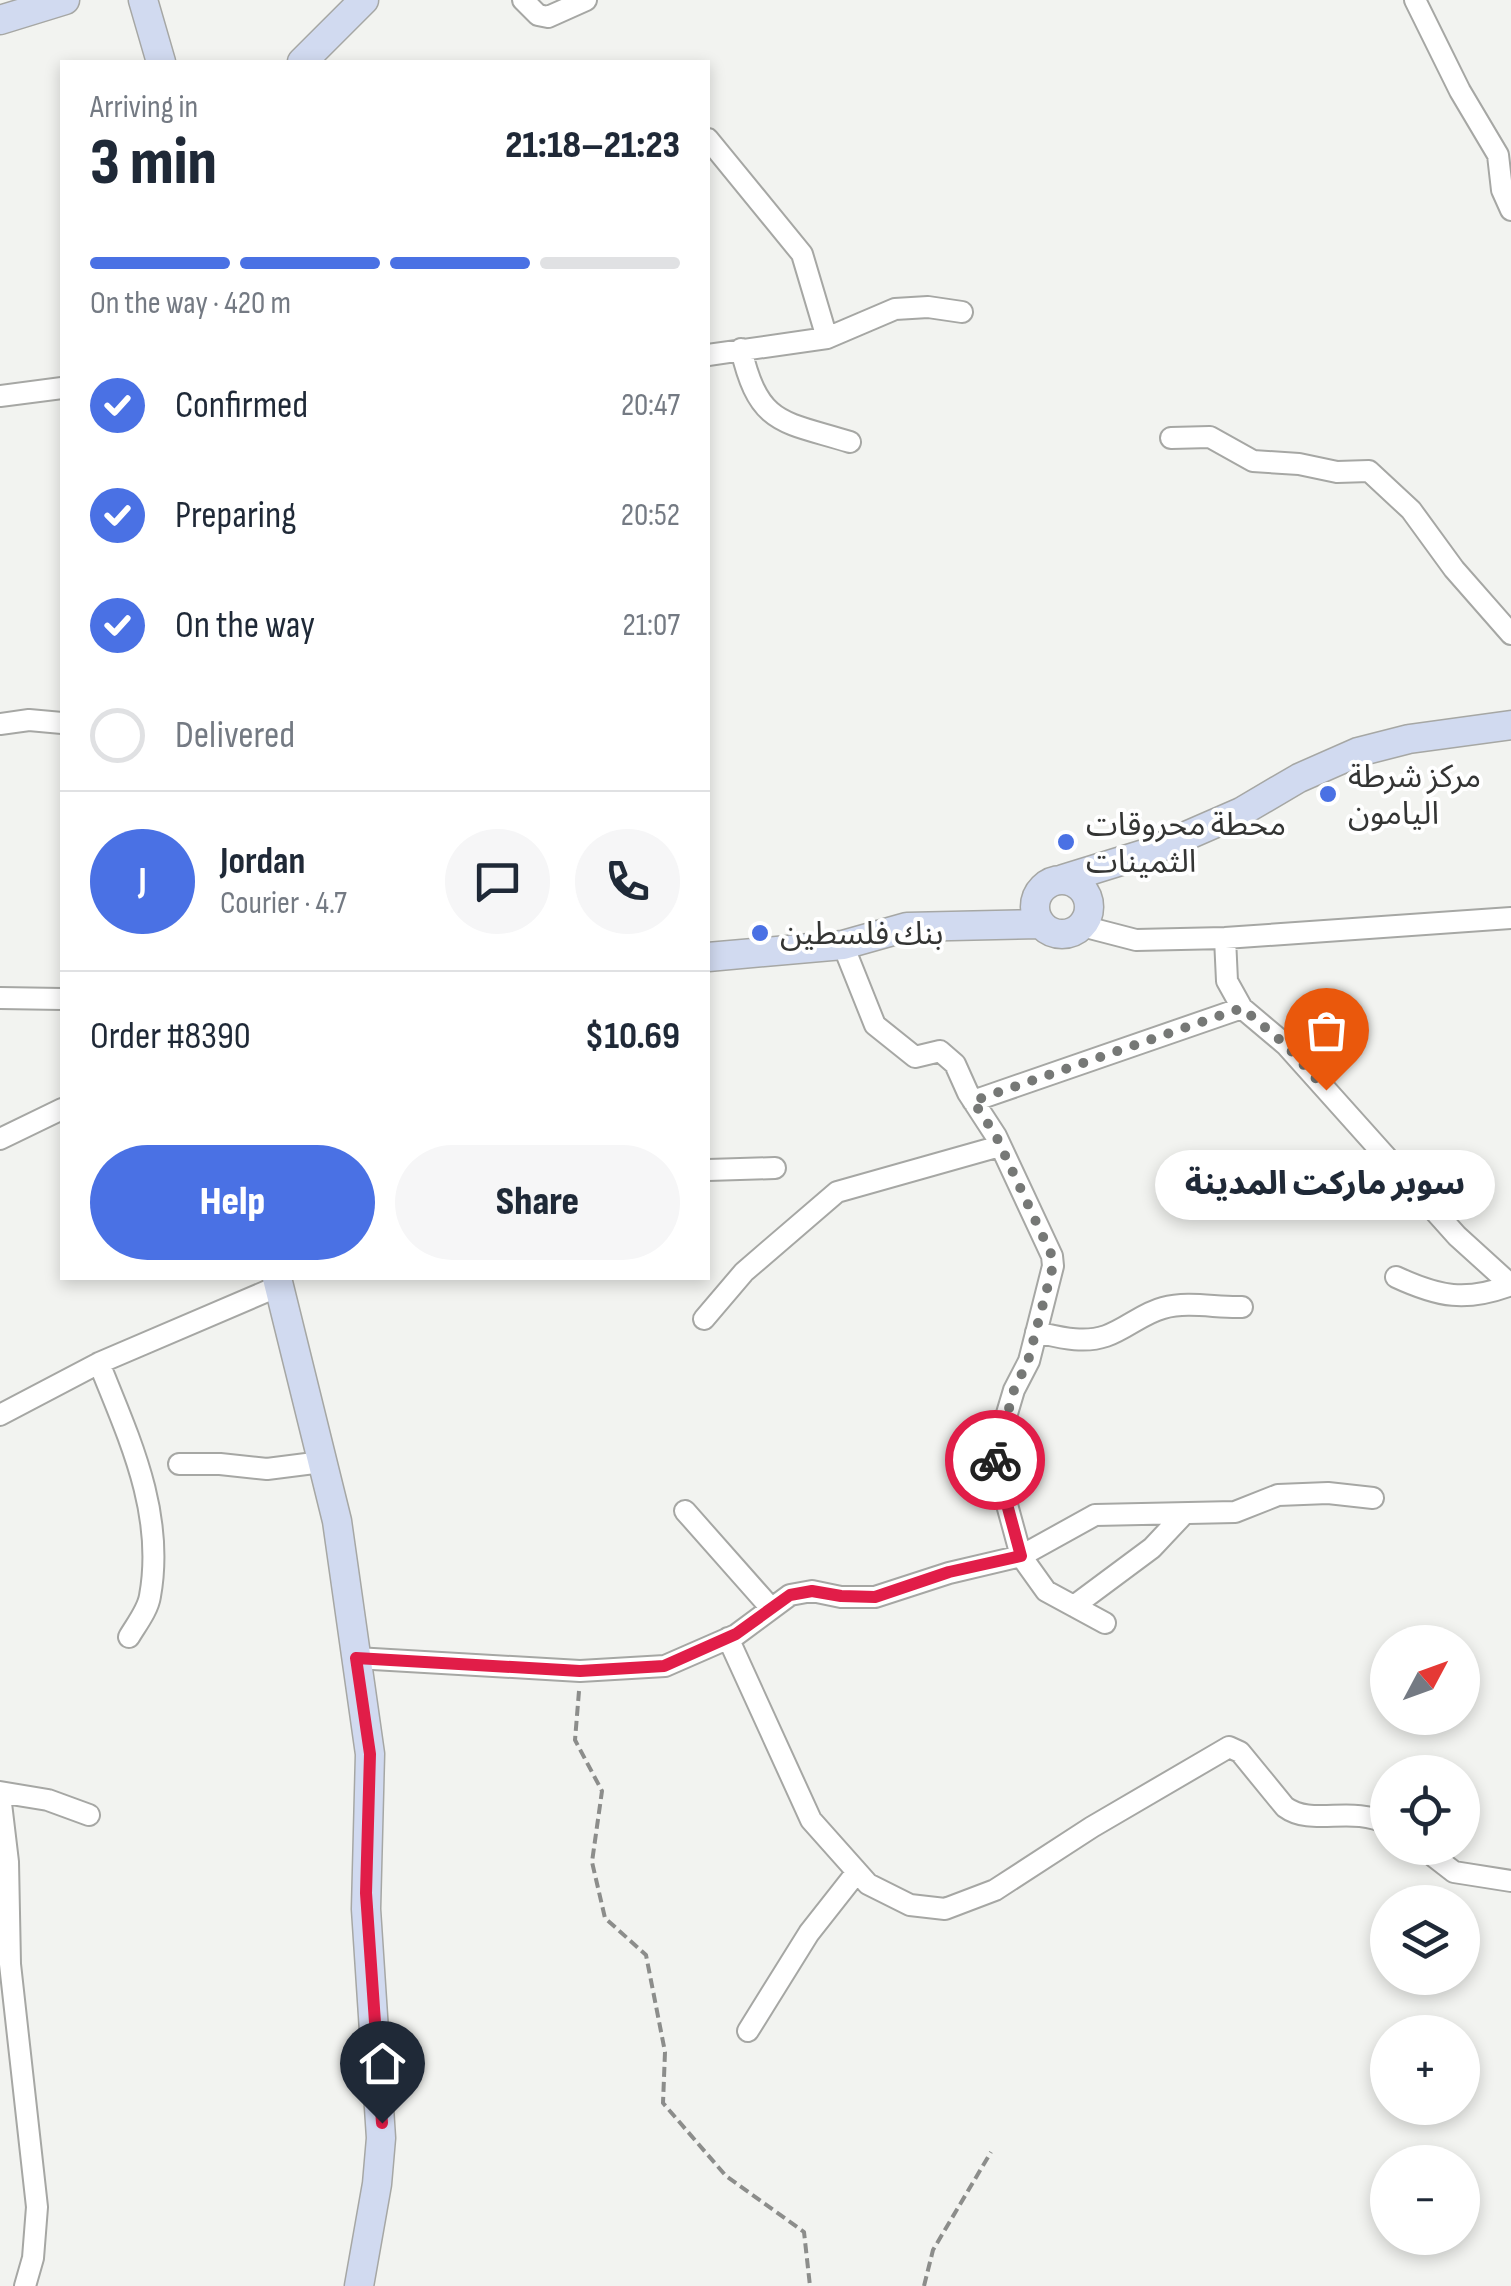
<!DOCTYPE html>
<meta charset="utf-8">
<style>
:root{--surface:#fff;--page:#f6f6f7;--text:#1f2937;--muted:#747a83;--line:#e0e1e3;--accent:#4a71e4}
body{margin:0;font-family:"Sofia Sans Condensed","Noto Sans Arabic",sans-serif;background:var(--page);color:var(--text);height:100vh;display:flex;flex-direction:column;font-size:38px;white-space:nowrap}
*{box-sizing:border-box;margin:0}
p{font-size:32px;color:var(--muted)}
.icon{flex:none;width:55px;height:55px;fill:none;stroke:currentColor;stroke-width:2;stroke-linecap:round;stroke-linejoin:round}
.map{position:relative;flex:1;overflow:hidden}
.side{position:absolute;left:60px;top:60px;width:650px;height:1220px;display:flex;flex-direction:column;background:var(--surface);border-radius:0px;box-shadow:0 5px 15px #0003}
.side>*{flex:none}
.needle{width:65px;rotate:49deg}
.controls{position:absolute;left:1370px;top:1625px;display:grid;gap:20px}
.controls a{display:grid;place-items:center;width:110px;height:110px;border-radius:50%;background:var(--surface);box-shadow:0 5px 15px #0003;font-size:50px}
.pin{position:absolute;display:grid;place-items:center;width:85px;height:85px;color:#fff;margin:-102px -42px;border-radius:50% 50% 50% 0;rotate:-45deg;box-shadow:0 0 10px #0007}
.pin .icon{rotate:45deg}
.courier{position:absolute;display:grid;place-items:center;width:100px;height:100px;margin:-50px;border:8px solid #e11d48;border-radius:50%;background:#fff;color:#222;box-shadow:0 2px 12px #0007}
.bubble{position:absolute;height:70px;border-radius:35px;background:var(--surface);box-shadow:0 5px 15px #0003;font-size:32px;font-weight:800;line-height:70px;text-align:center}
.headline em{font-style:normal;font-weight:800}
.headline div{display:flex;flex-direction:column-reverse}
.headline{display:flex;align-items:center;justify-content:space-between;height:170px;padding:0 30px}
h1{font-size:65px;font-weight:800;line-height:75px}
.bar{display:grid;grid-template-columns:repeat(4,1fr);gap:15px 10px;align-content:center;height:120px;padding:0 30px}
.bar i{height:12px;border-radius:8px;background:var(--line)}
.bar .active{background:var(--accent)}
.bar p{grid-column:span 4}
.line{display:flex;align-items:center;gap:25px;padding:0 30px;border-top:2px solid var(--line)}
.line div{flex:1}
.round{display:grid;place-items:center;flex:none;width:105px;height:105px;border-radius:52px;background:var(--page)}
ol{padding:0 30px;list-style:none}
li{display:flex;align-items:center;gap:30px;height:110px}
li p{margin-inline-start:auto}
li .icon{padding:10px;border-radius:50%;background:var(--accent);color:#fff;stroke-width:4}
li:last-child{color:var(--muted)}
li i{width:55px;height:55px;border:5px solid var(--line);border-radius:50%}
.action{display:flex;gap:20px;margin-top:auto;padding:20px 30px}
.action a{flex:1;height:115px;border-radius:60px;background:var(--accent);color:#fff;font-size:40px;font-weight:800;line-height:115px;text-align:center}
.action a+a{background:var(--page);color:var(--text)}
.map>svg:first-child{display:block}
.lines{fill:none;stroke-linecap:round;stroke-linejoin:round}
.street-casing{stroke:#a6a7a4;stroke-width:24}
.secondary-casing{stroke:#a6a7a4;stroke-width:31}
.path{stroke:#8c8d8b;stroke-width:4;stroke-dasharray:10 5;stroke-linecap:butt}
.street{stroke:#fff;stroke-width:20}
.secondary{stroke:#d1daf0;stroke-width:28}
.done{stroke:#767876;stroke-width:10;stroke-dasharray:0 18}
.route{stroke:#e11d48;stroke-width:12}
.poi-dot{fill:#4a71e4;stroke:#fff;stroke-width:4}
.labels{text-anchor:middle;stroke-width:8;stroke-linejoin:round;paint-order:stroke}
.poi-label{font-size:32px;fill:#343534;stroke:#fff;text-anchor:start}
</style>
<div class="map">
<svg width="1511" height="2286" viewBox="0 0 1511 2286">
<rect width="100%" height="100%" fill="#f2f3f0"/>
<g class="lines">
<defs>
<path id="street" d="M523 0 538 15 548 17 586 0
M1415 0 1460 91 1498 155 1502 190 1511 210
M708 139 802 254 827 338 708 355
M827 338 895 309 928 307 962 312
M741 349C759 426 782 421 850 442
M0 396 62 388
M1171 438 1210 437 1253 461 1299 464 1337 472 1369 471 1411 510 1454 569 1511 634
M0 724 29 720 62 723
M1082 926 1136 940 1225 938 1511 918
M1225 938 1227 981 1242 1008 1286 1045 1457 1236 1511 1285C1466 1302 1439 1297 1396 1277
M843 945 875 1025 915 1057 940 1051 955 1064 968 1093 996 1136 1052 1256 1053 1266 1029 1361 1014 1390 994 1457 1021 1556 1095 1515 1235 1512 1278 1495 1328 1493 1373 1498
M0 998 62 999
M973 1101 1242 1008
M0 1139 62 1109
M708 1170 775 1168
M704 1319 744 1272 837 1192 1000 1146
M1036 1332C1059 1337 1083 1344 1106 1336 1126 1329 1143 1313 1163 1308 1189 1301 1216 1308 1242 1307
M99 1363C129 1438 165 1513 150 1596 148 1610 136 1625 129 1637
M0 1415 99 1363 279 1286
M179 1464H220L267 1469 322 1462
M685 1511 770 1607
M1074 1606 1152 1548 1183 1515
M728 1638 811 1820 868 1884 910 1905 945 1909 995 1890 1092 1827 1229 1747 1240 1752 1285 1807C1312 1827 1351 1805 1388 1824
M356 1658 580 1671 665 1666 736 1635 790 1595 812 1591 841 1597H875L949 1573 1021 1556 1046 1591 1105 1623
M0 1792 48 1800 89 1815
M0 1795 8 1862 10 1964 37 2207 33 2258 25 2286
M1423 1848 1454 1872 1511 1881
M748 2031 809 1933 857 1872"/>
<path id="secondary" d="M143 0 161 62
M0 20 65 0
M302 62 364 0
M1063 879 1147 853 1241 812 1299 778 1358 752 1409 739 1511 725
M1035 907a27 27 0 1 1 54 0a27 27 0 1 1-54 0Z
M708 957 843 945 907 927 1041 924
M277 1278 337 1521 370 1754 366 1909 381 2138 377 2184 359 2286"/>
</defs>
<!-- street casing -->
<use href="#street" class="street-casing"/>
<!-- secondary casing -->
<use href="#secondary" class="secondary-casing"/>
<!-- path -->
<path class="path" d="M579 1691 575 1740 602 1791 592 1862 605 1918 646 1955 665 2052 663 2103 726 2176 804 2232 810 2286
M924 2286 933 2250 991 2152"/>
<!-- street -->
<use href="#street" class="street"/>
<!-- secondary -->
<use href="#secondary" class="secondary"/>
</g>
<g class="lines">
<!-- done -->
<path class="done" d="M995 1460 1014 1390 1028 1361 1053 1266 1052 1256 996 1136 973 1101 1242 1008 1286 1045 1326 1090"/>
<!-- route -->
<path class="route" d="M382 2123 366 1893 370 1754 356 1658 580 1671 664 1666 736 1634 790 1595 812 1591 841 1596 875 1597 949 1572 1021 1556 995 1460"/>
</g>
<!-- markers -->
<g class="poi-dot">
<circle cx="1328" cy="794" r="10"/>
<circle cx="1066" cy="842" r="10"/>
<circle cx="760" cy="933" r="10"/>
</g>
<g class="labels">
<!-- poi labels -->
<g class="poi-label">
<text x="1348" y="787">مركز شرطة<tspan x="1348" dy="37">اليامون</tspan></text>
<text x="1086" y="835">محطة محروقات<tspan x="1086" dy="37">الثمينات</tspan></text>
<text x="780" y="944">بنك فلسطين</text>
</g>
</g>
</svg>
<div class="controls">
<a><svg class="needle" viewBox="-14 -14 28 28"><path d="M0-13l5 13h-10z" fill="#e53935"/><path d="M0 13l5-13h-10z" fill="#747a83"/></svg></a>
<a><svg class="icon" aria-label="locate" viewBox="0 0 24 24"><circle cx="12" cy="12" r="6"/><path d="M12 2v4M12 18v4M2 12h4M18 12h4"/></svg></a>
<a><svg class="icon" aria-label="layers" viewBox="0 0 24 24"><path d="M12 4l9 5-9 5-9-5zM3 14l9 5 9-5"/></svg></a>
<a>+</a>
<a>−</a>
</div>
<div class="pin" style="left:1326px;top:1090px;background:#ea580c"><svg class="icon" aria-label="bag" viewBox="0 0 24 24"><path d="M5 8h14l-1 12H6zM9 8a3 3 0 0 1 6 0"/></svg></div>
<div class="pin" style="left:382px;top:2123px;background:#1f2937"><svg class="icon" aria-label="home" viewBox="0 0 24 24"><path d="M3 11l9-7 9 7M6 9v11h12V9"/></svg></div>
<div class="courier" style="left:995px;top:1460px"><svg class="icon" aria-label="bike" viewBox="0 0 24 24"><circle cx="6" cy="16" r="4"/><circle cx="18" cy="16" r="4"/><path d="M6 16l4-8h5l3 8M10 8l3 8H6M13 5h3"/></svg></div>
<div class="bubble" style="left:1155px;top:1150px;width:340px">سوبر ماركت المدينة</div>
<section class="side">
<div class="headline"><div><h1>3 min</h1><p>Arriving in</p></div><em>21:18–21:23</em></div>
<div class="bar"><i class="active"></i><i class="active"></i><i class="active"></i><i></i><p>On the way · 420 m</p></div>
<ol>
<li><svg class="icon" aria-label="check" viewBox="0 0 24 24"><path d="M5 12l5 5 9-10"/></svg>Confirmed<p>20:47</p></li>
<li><svg class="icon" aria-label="check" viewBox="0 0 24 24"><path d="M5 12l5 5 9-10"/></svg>Preparing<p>20:52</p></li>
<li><svg class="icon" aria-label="check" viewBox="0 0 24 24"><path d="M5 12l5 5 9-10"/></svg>On the way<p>21:07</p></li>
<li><i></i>Delivered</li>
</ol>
<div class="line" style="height:180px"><b class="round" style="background:var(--accent);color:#fff">J</b><div><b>Jordan</b><p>Courier · 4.7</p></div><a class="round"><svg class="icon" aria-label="chat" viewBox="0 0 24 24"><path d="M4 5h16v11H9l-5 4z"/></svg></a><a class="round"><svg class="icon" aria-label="phone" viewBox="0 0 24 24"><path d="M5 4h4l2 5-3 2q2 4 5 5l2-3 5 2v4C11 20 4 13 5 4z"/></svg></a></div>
<div class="line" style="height:130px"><div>Order #8390</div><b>$10.69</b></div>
<div class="action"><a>Help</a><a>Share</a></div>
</section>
</div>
